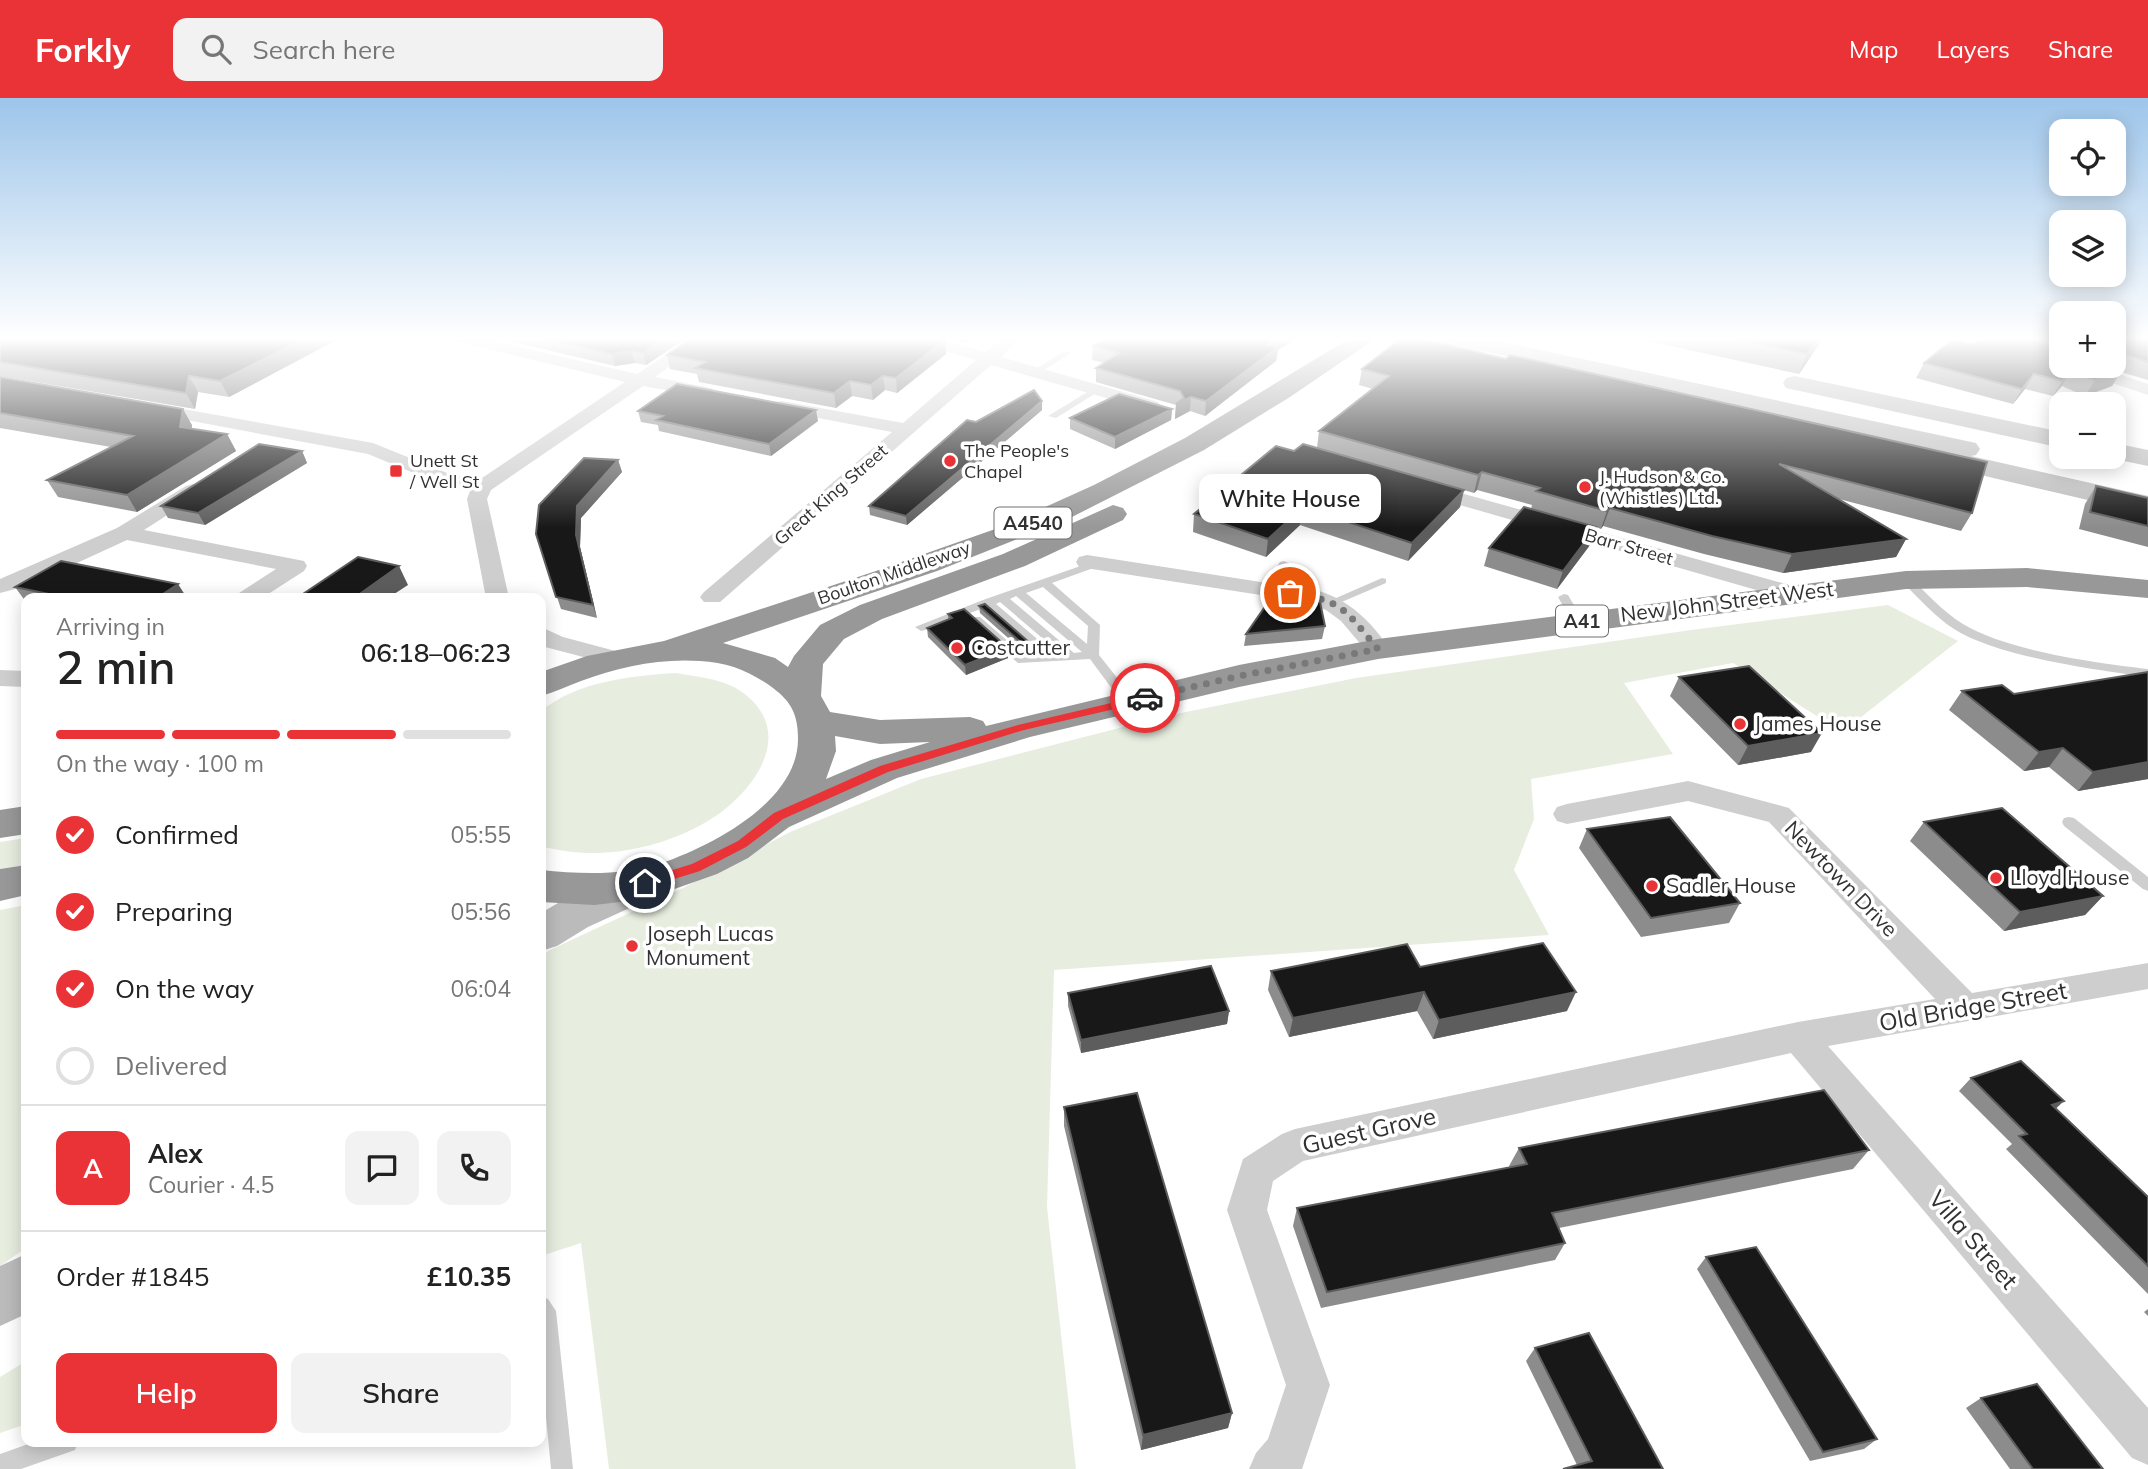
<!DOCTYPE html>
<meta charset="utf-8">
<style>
:root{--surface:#fff;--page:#f2f2f2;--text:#222;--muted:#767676;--line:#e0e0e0;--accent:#e93337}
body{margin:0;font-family:Mulish,sans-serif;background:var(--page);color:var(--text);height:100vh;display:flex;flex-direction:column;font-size:26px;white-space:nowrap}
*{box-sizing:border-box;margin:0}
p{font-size:23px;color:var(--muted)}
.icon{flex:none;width:38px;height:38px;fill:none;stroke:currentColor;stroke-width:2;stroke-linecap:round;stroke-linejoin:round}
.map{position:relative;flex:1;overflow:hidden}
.panel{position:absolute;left:21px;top:495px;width:525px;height:854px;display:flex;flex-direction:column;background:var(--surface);border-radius:14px;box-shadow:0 4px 18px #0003}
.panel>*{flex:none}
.tools{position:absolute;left:2049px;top:21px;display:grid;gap:14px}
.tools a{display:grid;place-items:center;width:77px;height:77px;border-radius:14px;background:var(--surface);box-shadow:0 4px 18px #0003;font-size:35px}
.pin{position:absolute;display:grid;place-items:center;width:60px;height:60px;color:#fff;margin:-30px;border:4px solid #fff;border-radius:50%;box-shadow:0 2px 7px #0007}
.courier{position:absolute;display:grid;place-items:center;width:70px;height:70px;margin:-35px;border:5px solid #e93337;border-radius:50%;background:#fff;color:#222;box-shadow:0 2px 9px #0007}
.bubble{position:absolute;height:49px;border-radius:14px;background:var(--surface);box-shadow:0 4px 18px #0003;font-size:23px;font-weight:600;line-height:49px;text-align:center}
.overview em{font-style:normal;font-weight:600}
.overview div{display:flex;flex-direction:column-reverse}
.overview{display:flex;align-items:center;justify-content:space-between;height:119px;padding:0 35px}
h1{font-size:46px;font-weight:600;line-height:52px}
.bar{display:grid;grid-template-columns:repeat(4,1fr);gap:10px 7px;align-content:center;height:84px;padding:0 35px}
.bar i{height:9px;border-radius:5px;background:var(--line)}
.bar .active{background:var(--accent)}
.bar p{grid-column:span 4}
.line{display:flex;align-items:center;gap:18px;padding:0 35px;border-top:2px solid var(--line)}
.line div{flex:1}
.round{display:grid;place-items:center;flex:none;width:74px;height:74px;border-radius:14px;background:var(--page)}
ol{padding:0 35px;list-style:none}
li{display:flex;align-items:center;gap:21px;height:77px}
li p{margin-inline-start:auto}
li .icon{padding:7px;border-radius:50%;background:var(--accent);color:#fff;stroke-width:4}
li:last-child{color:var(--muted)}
li i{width:38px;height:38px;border:4px solid var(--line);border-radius:50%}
.primary-button{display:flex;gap:14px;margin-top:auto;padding:14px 35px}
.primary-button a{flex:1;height:80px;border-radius:14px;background:var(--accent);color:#fff;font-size:28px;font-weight:600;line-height:80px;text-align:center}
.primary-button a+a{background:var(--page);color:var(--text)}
header{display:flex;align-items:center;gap:42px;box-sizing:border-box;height:98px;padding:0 35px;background:var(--accent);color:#fff}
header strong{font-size:33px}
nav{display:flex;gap:38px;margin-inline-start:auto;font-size:24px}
.search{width:490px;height:63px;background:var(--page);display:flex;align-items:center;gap:18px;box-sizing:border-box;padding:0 24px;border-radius:14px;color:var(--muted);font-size:26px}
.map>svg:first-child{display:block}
.green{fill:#e7eee0}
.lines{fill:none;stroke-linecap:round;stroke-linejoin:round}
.lane{fill:#cecece;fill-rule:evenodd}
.street{fill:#cecece;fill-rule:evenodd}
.secondary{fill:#bbb;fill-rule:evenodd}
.highway{fill:#989898;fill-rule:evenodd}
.wall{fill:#8c8c8c}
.shaded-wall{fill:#5d5d5d}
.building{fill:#181818;stroke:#5d5d5d;stroke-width:2}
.route{fill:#e93337}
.done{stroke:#797979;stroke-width:7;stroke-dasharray:0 12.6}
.poi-dot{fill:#e93337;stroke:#fff;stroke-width:2.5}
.labels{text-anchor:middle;stroke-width:7;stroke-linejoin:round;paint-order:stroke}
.far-poi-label{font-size:18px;fill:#313131;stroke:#fff;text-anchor:start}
.far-street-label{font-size:18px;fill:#313131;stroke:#fff}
.shield{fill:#fff;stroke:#6f6f6f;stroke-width:2}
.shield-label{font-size:19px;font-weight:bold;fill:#313131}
.street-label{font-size:21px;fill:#313131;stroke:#fff}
.poi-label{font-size:21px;fill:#313131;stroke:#fff;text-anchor:start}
.near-street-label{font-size:24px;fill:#313131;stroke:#fff}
</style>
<header>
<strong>Forkly</strong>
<div class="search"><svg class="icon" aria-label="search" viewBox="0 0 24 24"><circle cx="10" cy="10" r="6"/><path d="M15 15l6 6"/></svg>Search here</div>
<nav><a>Map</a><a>Layers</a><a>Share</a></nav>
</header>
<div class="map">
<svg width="2148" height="1371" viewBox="0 0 2148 1371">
<rect width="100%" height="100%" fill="#fff"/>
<!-- green -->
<path class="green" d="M1888 507 1958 543 1842 634 1733 565 1624 585 1673 656 1531 681 1534 721 1514 772 1549 837 1054 872 1047 1109 1076 1371H609L581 1145 541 1158V858L550 852 681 791 790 734 921 681 1166 618 1356 580 1691 532Z
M676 575C699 579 727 581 746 597 800 641 745 704 701 727 653 753 593 763 541 748V613C578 583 631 578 676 575Z
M26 740V767L0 771V744Z
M26 807V1150L0 1168V812Z
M26 1263V1326L0 1335V1279Z"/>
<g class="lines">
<!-- lane -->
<path class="lane" d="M1064 253 1071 255 1038 276 1031 274Z
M1094 290 1101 292 1056 320 1048 318Z
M1095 463 1101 466 1099 468 1052 485 1100 527 1099 557 1134 601 1135 604 1134 607H1124L1090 561 1018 565 972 525V519H980L1025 558 1041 557 986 509 925 532 921 533 915 529 983 502ZM1043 489 1088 528 1087 546 1026 495ZM1016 498 1082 554 1074 555 1010 501ZM1000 504 1061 556H1055L996 506Z
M1284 463 1290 466 1274 492 1272 494H1264L1262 492 1280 464Z
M1906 479 1910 480C1927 495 1943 514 1963 526 2007 553 2097 565 2148 571V579C2096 572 1998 559 1954 531 1935 519 1919 500 1902 484V480Z
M1382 480 1386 481V485L1337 506H1329L1327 504Z
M1564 496 1568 497 1584 524 1582 527H1574L1572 524 1558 499Z
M2069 719 2074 720 2148 779V793L2143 791 2064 728 2062 724 2064 720Z
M541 1198 548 1201 556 1213 573 1371H551L541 1267Z
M34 1344H78L75 1352 21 1371H0V1356Z"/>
<!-- street -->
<path class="street" d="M449 239H476L637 276 693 239H711L655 279 711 290 720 295 711 300 643 288 491 392 487 401 509 500H486L467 401 470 393 440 386 368 356 149 315 140 310 149 305 373 345 452 377 479 382 625 284 451 242Z
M907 239H931L985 254 1004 239H1021L1001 259 1158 304 1161 308 1152 313 991 267 720 504H704L700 499 704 494 892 334 776 312 773 308 776 304 782 303 903 325 976 262 909 242Z
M2070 268H2095L2148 286V297L2073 272Z
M1425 385 1800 490 1804 495 1800 500H1784L1418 395 1415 391 1418 387Z
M193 386 200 388 203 392 200 396 144 432 304 463 307 468 304 473 262 500H236L239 495 276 471 127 442 27 488 0 495V481L117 430 186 388Z
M1087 457 1319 493C1351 503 1371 524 1390 551L1387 556 1378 558 1369 556 1341 523 1326 512 1307 504 1079 469 1076 464 1079 459Z
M541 529 563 539 623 555 626 560 623 565 614 567 545 549 541 546Z
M0 572 26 573V589L0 588Z
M1688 683 1789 710 1972 895 2148 865V891L1828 948 2148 1310V1367L2132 1360 1791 955 1303 1063 1273 1083 1267 1112 1330 1287 1302 1371H1249L1256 1355 1268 1341 1286 1287 1227 1112 1243 1061 1282 1036 1295 1031 1798 924 1935 901 1769 724 1688 703 1567 726 1557 723 1553 716 1557 709 1567 706Z"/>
<!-- secondary -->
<path class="secondary" d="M1439 239H1480L1976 345 1980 351 1976 357 1971 358 2148 398V416L1925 364 1922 358 1925 352 1931 351 1450 246 1442 244Z
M1795 278 2062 334V350L1786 290 1783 285 1786 280Z
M2114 345 2148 352V368L2105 359H2114Z
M643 770 658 775 664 786 658 797 588 829 557 848 541 853V815L558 805Z
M26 1156V1216L0 1228V1168Z"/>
<!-- highway -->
<path class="highway" d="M1352 239H1378L1290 299 1204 352 1068 421 937 473 723 545 775 560 788 569 794 558 820 527 860 507 1003 456 1113 407 1123 410 1127 416 1123 422 1025 468 882 521 844 541 823 566 821 598 830 614 880 622 970 619 983 623 986 628 1239 567 1378 541 1906 473 2027 470 2148 482V500L2027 489 1906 491 1378 561 1239 589 1030 639 897 680 789 729 748 760 717 776 646 801 594 807 541 804V772C581 776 623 778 662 765 713 747 799 703 798 640 798 618 792 604 773 590 751 574 728 564 700 563 660 560 618 569 581 583 567 588 555 594 541 598V574L587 558 664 543 873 474 1001 429 1094 387 1185 340ZM835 638 880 646 930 644 871 662 826 681 836 653Z
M26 708V736L0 740V712Z
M26 767V797L0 803V771Z"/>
</g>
<!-- wall -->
<path class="wall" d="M0 239 340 240 229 299 198 294 195 311 0 278Z
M492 239H688L646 267 635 265 615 268Z
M939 239H990L960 244Z
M1108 239H1299L1278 252 1276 263 1205 318 1190 313 1175 321 1176 307 1096 284V270L1104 265 1092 262 1093 248Z
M1403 239 1972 415 1961 433 1839 401 1906 441 1896 459 1783 475 1704 456 1603 428 1601 431 1596 429 1590 447 1557 491 1484 468 1489 450 1531 411 1532 407 1477 392 1474 395 1464 392 1460 409 1408 463 1300 427 1266 459 1193 434 1194 416 1294 353 1317 350 1319 333 1373 291 1359 287 1362 271Z
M1629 239H1824L1799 276Z
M2028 239H2062V268H2114V239H2148V282L2121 274 2112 288 2085 298 2062 288 2053 298 2025 291 2013 306 1916 280 1924 265 1970 246 2028 240Z
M755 240 945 242 946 256 897 295 885 292 873 302 852 298 836 310 699 284 697 276 670 271 667 257Z
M0 279 192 327V331L227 336 236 353 137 414 58 399 47 382 111 349 0 330Z
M1172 311 1171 322 1115 351 1070 331V320Z
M1042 312 907 427 870 417 869 408 976 324Z
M638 313 818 323 771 358 659 333 658 327 641 324Z
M302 353 307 365 205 427 168 420 161 408Z
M618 362 622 374 581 420 580 449 597 520 561 511 536 436Z
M2096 388 2148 400V449L2079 431 2085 406Z
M15 489 187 500H26V504Z
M979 508 1030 551 1024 554 980 515Z
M948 516 1008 560 966 577 928 539 927 530 948 522Z
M1325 528 1322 541 1244 548 1246 536Z
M2148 574V681L2078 693 2049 669 2024 673 1949 612 1962 593 2014 596Z
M1679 579 1811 654 1738 667 1670 598Z
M1924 724 2103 798 2085 817 2004 833 1910 743Z
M1587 731 1740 805 1729 825 1641 839 1579 750Z
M1420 869 1567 913 1433 941 1417 913 1289 939 1268 892 1271 873Z
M1068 895 1229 913 1227 926 1081 955 1068 908Z
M1971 980 2056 1010 2148 1099V1196L2006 1051 2012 1046 1959 993Z
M1064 1009 1232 1315 1228 1330 1141 1352 1064 1028Z
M1519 1050 1869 1052 1853 1071 1559 1130 1565 1145 1555 1162 1321 1210 1293 1128 1297 1110 1510 1069 1509 1068Z
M1706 1159 1877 1341 1864 1351 1810 1363 1697 1171Z
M2148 1211V1218L2144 1214Z
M1535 1250 1663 1371 1577 1367 1526 1263Z
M1981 1300 2103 1371H2010L1966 1310Z"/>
<!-- shaded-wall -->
<path class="shaded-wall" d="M308 239H339L340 240 229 299 220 283Z
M667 239H688L646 267 643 255Z
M960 239H990L960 244Z
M1279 239H1299L1278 252 1276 263 1205 318 1206 303 1267 247Z
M1819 239H1824L1799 276 1807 256Z
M945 242 946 256 897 295 896 280Z
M632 253 635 265 615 268 612 256Z
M2071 273 2062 288 2053 298 2062 283Z
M2121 273 2112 288 2085 298 2095 282Z
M2034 276 2025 291 2013 306 2022 291Z
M189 278 198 294 195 311 186 295Z
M883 278 885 292 873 302 871 287Z
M850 283 852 298 836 310 834 295Z
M1191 299 1190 313 1175 321 1176 306Z
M1042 303V312L907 427 906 418Z
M183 311 192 327 189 345 180 329Z
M1172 311 1171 322 1115 351V339Z
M816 312 818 323 771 358 769 346Z
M227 336 236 353 137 414 127 397Z
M302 353 307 365 205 427 198 415Z
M618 362 622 374 581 420 580 449 597 520 593 507 576 437 577 408Z
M1482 374 1477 392 1474 395 1478 377Z
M1464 392 1460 409 1408 463 1412 445Z
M1303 409 1300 427 1266 459 1268 441Z
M1610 410 1603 428 1601 431 1607 413Z
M1596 429 1590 447 1557 491 1563 473Z
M1906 441 1896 459 1783 475 1792 456Z
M399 468 408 487 388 500H354Z
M178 486 187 500H157Z
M1030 545V551L1024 554V547Z
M1008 550V560L966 577 965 567Z
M1822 635 1811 654 1738 667 1748 648Z
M2063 650 2049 669 2024 673 2039 654Z
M2148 664V681L2078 693 2093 674Z
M2103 798 2085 817 2004 833 2020 814Z
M1424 894 1417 913 1289 939 1293 920Z
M1576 894 1567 913 1433 941 1439 922Z
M1229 913 1227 926 1081 955V942Z
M2064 1003 2050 1016 2052 1007Z
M1232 1315 1228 1330 1141 1352 1143 1337Z"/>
<!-- building -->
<path class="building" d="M0 239H308L220 283 189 278 186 295 0 264Z
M538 239H667L643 255 632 253 612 256Z
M693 239H748L755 240 758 239H934L945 242 896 280 883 278 871 287 850 283 834 295 695 270 705 264 667 257Z
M1108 239H1279L1267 247 1278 249 1206 303 1191 299 1176 306 1184 300 1180 293 1096 270 1119 255 1093 248Z
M1403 239H1416L1506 261 1510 257 1987 364 1972 415 1779 366 1906 441 1792 456 1712 438 1610 410 1607 413 1536 393 1540 390 1482 374 1478 377 1319 333 1389 278 1362 271Z
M1724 239H1819L1807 256Z
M1994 239H2023L2062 251V268H2107L2121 273 2095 282 2071 273 2062 283 2034 276 2022 291 1924 265 1953 241 1970 246Z
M2114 239H2148V264L2114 253Z
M0 279 183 311 180 329 227 336 127 397 47 382 133 338 0 315Z
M677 286 816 312 769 346 656 322 663 318 638 313Z
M1034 292 1042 303 906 418 869 408 967 322 976 324Z
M1119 296 1172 311 1115 339 1070 320Z
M259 346 302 353 198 415 161 408Z
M1303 346 1464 392 1412 445 1303 409 1268 441 1194 416 1276 348 1294 353Z
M584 360 618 362 577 408 576 437 593 507 556 499 536 436 539 407Z
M2096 388 2148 400V428L2090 414Z
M1524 409 1596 429 1563 473 1489 450Z
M358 459 399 468 354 500H297Z
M61 463 178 486 157 500H68L15 489Z
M1273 497 1320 504 1325 528 1246 536Z
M985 506 1030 545 1024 547 979 508Z
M964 511 1008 550 965 567 927 530 952 520 948 516Z
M1749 568 1822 635 1748 648 1679 579Z
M2148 574V664L2093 674 2063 650 2039 654 1962 593 2002 587 2014 596Z
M2002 710 2103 798 2020 814 1924 724Z
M1670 719 1740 805 1651 820 1587 731Z
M1543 845 1576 894 1439 922 1424 894 1293 920 1271 873 1407 846 1420 869Z
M1211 868 1229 913 1081 942 1068 895Z
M2021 963 2064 1003 2052 1007 2148 1099V1168L2019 1038 2027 1036 1971 980Z
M1824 992 1869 1052 1552 1115 1565 1145 1327 1194 1297 1110 1527 1066 1519 1050Z
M1137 995 1232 1315 1143 1337 1064 1009Z
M1756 1149 1877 1341 1823 1354 1706 1159Z
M1589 1235 1663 1371H1563L1592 1363 1535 1250Z
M2037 1286 2103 1371H2033L1981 1300Z"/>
<!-- sky -->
<linearGradient id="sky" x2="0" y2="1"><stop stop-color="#9dc5ea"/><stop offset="0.56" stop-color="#fff"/><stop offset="1" stop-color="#fff" stop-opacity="0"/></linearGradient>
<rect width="2148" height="430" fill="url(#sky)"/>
<!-- route -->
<path class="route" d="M1145 597 1149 598V603L1024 632 888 674 783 721 746 749 700 773 645 790 639 785 640 782 692 766 738 743 774 715 880 668 1018 627Z"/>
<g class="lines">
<!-- done -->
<path class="done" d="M1145 600 1239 578 1378 551C1344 511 1344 503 1290 495"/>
</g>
<!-- markers -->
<g class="poi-dot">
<circle cx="950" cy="363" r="7"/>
<rect x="389" y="366" width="14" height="14" rx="3.5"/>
<circle cx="1585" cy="389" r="7"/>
<circle cx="957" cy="550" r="7"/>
<circle cx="1740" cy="626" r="7"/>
<circle cx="1996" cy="780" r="7"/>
<circle cx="1652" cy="788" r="7"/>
<circle cx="632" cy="848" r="7"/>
</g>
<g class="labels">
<!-- far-poi labels -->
<g class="far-poi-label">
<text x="964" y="359">The People's<tspan x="964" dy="21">Chapel</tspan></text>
<text x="410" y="369">Unett St<tspan x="410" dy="21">/ Well St</tspan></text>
<text x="1599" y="385">J. Hudson &amp; Co.<tspan x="1599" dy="21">(Whistles) Ltd.</tspan></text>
</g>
<!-- far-street labels -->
<g class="far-street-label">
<text transform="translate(831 397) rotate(-41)" y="6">Great King Street</text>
<text transform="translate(1629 449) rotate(16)" y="6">Barr Street</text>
<text transform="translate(894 475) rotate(-19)" y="6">Boulton Middleway</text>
</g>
<!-- shield labels -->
<g class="shield">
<rect x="994.5" y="409.5" width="77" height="31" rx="5"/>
<rect x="1556" y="507.5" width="52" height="31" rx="5"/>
</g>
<g class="shield-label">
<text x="1033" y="432">A4540</text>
<text x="1582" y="530">A41</text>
</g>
<!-- street labels -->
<g class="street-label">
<text transform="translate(1727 504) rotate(-7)" y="7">New John Street West</text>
<text transform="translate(1841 781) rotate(46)" y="7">Newtown Drive</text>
</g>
<!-- poi labels -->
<g class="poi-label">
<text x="971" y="557">Costcutter</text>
<text x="1754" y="633">James House</text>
<text x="2010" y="787">Lloyd House</text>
<text x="1666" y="795">Sadler House</text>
<text x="646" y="843">Joseph Lucas<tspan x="646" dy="24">Monument</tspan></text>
</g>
<!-- near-street labels -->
<g class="near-street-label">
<text transform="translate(1973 909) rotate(-10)" y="8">Old Bridge Street</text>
<text transform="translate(1369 1033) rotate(-13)" y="8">Guest Grove</text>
<text transform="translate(1973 1142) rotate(49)" y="8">Villa Street</text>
</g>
</g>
</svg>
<div class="tools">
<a><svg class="icon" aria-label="locate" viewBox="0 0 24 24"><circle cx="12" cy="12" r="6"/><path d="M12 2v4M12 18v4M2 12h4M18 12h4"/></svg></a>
<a><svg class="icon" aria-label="layers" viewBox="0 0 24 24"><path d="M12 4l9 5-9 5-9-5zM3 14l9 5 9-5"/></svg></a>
<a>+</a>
<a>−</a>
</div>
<div class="pin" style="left:1290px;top:495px;background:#ea580c"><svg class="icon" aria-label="bag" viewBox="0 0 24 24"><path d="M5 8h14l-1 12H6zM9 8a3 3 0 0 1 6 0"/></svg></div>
<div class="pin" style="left:645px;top:785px;background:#1f2937"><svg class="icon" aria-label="home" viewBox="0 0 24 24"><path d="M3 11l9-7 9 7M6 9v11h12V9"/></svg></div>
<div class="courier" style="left:1145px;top:600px"><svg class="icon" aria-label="car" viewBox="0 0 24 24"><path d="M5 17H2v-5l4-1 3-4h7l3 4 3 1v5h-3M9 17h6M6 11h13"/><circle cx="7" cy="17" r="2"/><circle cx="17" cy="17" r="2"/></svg></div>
<div class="bubble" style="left:1199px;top:376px;width:182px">White House</div>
<section class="panel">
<div class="overview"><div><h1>2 min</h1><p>Arriving in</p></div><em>06:18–06:23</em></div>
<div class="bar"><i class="active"></i><i class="active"></i><i class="active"></i><i></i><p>On the way · 100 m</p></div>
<ol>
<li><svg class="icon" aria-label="check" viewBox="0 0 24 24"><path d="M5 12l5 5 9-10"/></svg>Confirmed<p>05:55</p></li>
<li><svg class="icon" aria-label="check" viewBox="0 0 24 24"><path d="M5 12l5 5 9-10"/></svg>Preparing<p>05:56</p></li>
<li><svg class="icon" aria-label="check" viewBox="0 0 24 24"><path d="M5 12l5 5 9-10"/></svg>On the way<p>06:04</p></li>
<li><i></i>Delivered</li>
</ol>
<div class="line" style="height:126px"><b class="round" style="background:var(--accent);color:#fff">A</b><div><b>Alex</b><p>Courier · 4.5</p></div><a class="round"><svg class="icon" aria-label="chat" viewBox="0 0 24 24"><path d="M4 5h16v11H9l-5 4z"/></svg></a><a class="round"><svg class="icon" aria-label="phone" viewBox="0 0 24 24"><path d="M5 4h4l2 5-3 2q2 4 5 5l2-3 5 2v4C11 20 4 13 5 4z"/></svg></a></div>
<div class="line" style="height:91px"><div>Order #1845</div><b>£10.35</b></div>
<div class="primary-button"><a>Help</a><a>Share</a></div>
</section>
</div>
